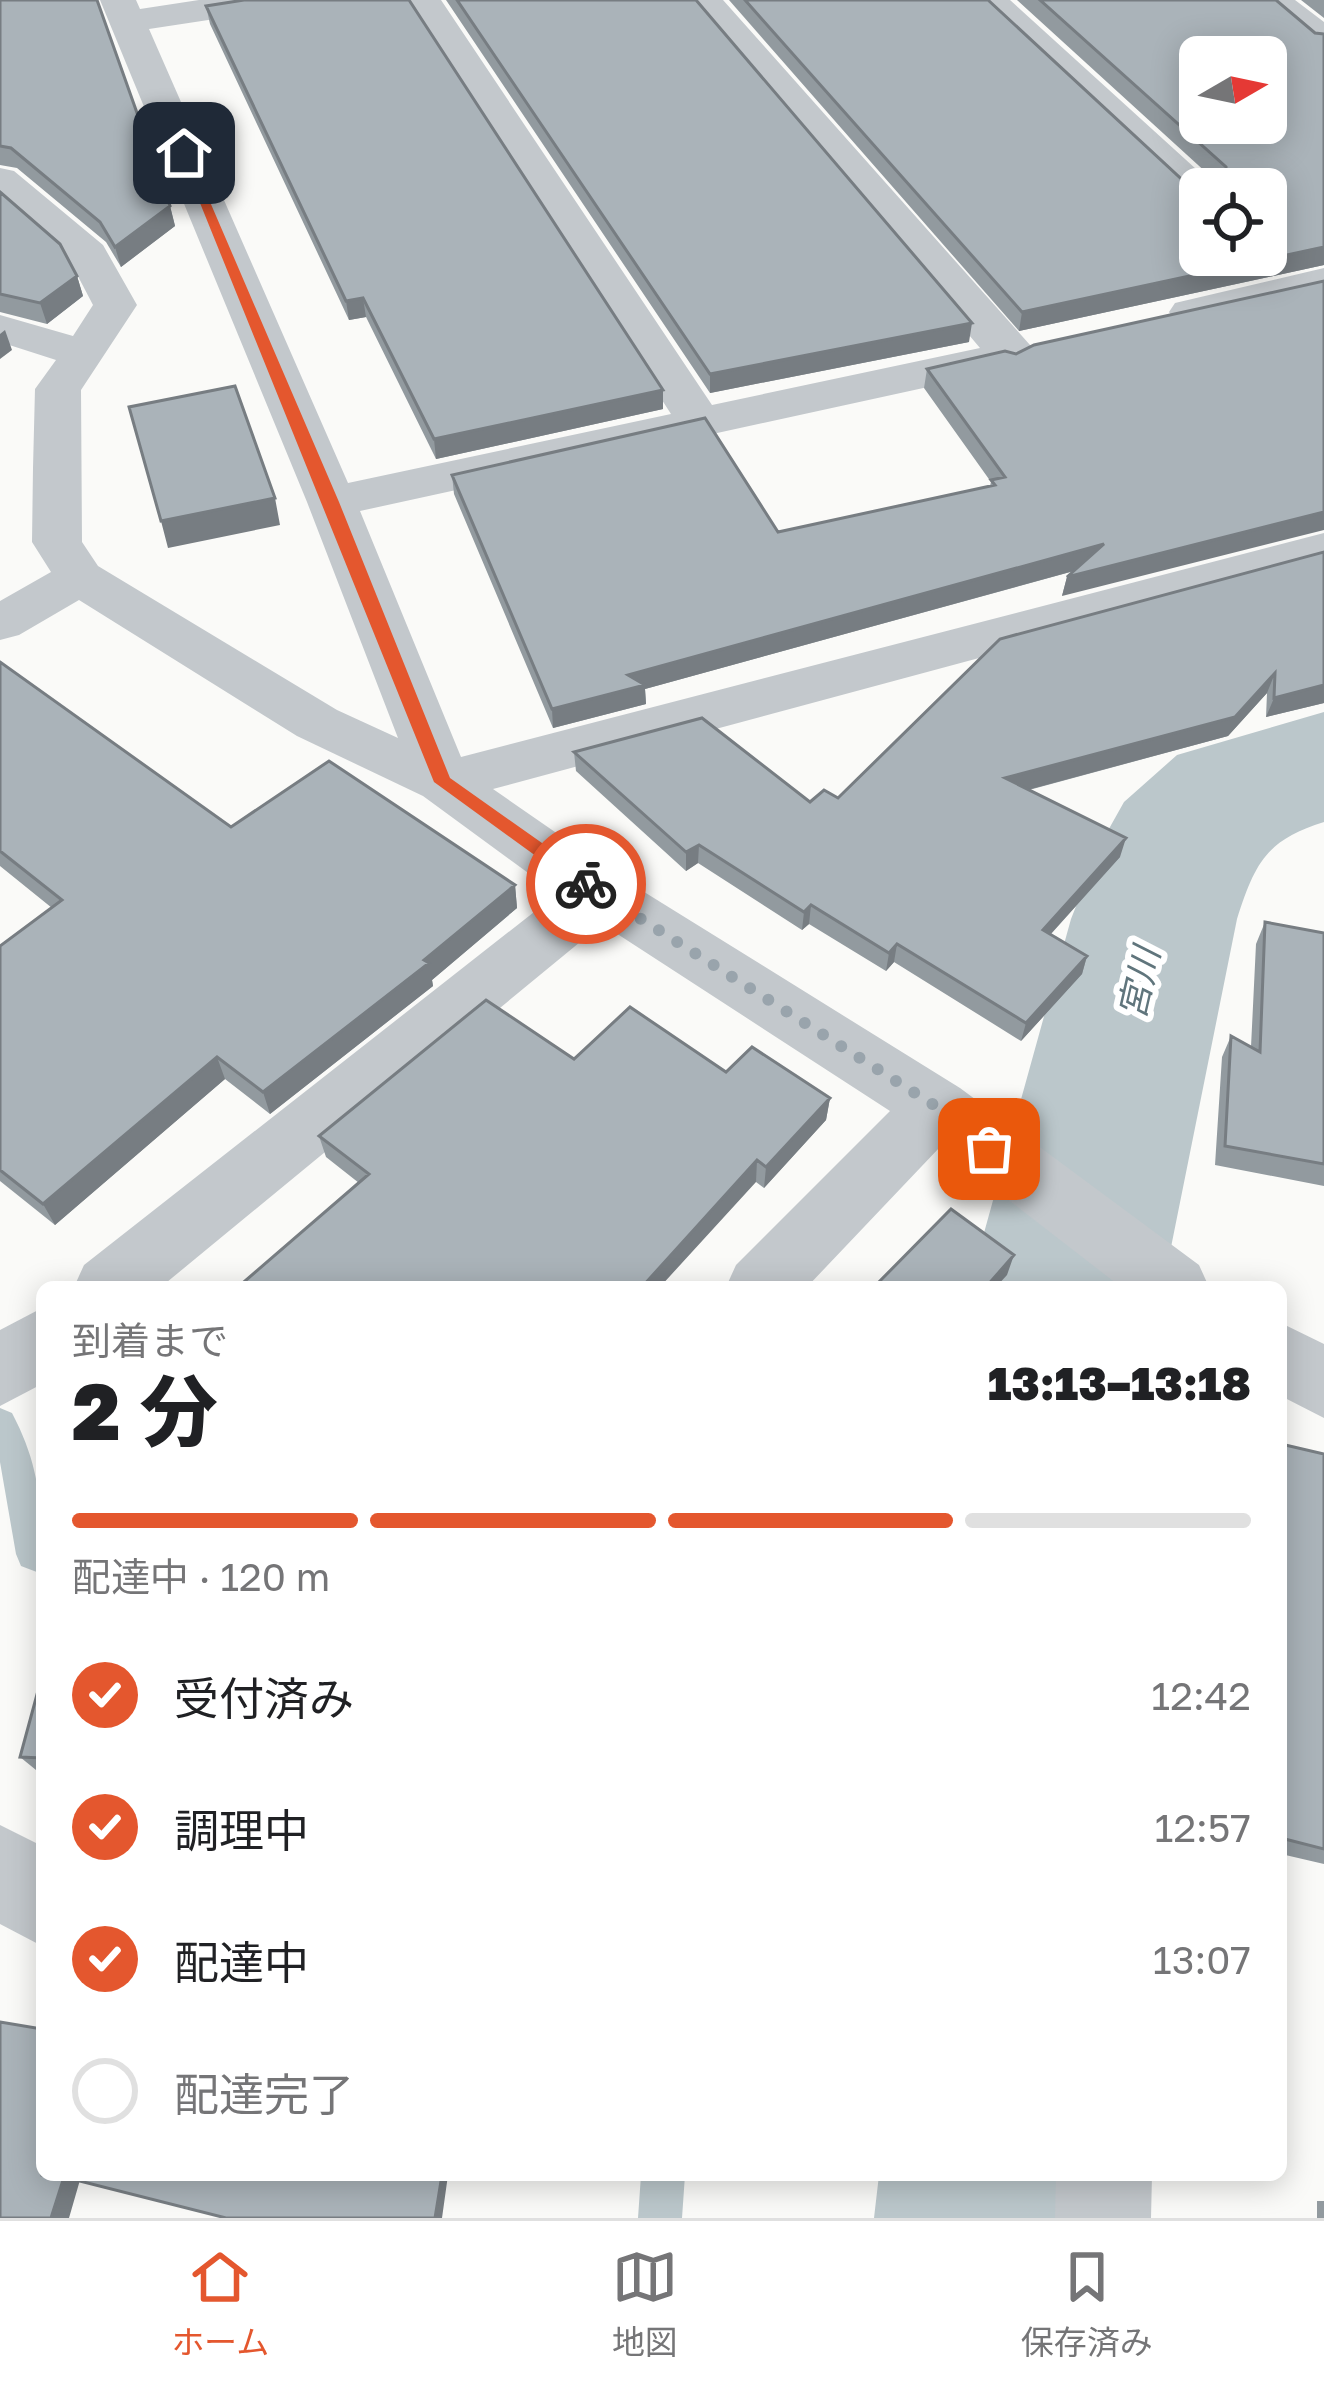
<!DOCTYPE html>
<html lang="ja">
<meta charset="utf-8">
<style>
:root{--surface:#fff;--page:#f2f2f2;--text:#202124;--muted:#757577;--line:#e0e0e0;--accent:#e4572e}
body{margin:0;font-family:"Golos Text","Noto Sans JP",sans-serif;background:var(--page);color:var(--text);height:100vh;display:flex;flex-direction:column;font-size:45px;white-space:nowrap}
*{box-sizing:border-box;margin:0}
p{font-size:39px;color:var(--muted)}
.icon{flex:none;width:66px;height:66px;fill:none;stroke:currentColor;stroke-width:2;stroke-linecap:round;stroke-linejoin:round}
.map{position:relative;flex:1;overflow:hidden}
.details{position:absolute;left:36px;top:1281px;width:1251px;height:900px;display:flex;flex-direction:column;background:var(--surface);border-radius:18px;box-shadow:0 6px 30px #0003}
.details>*{flex:none}
.needle{width:78px;rotate:81deg}
.tools{position:absolute;left:1179px;top:36px;display:grid;gap:24px}
.tools a{display:grid;place-items:center;width:108px;height:108px;border-radius:18px;background:var(--surface);box-shadow:0 6px 30px #0003;font-size:60px}
.pin{position:absolute;display:grid;place-items:center;width:102px;height:102px;color:#fff;margin:-51px;border-radius:24px;box-shadow:0 6px 18px #0006}
.courier{position:absolute;display:grid;place-items:center;width:120px;height:120px;margin:-60px;border:9px solid #e4572e;border-radius:50%;background:#fff;color:#222;box-shadow:0 3px 15px #0007}
.head em{font-style:normal;font-weight:800}
.head div{display:flex;flex-direction:column-reverse}
.head{display:flex;align-items:center;justify-content:space-between;height:204px;padding:0 36px}
h1{font-size:78px;font-weight:800;line-height:90px}
.bar{display:grid;grid-template-columns:repeat(4,1fr);gap:18px 12px;align-content:center;height:144px;padding:0 36px}
.bar i{height:15px;border-radius:9px;background:var(--line)}
.bar .active{background:var(--accent)}
.bar p{grid-column:span 4}
ol{padding:0 36px;list-style:none}
li{display:flex;align-items:center;gap:36px;height:132px}
li p{margin-inline-start:auto}
li .icon{padding:12px;border-radius:50%;background:var(--accent);color:#fff;stroke-width:4}
li:last-child{color:var(--muted)}
li i{width:66px;height:66px;border:6px solid var(--line);border-radius:50%}
.dock{display:flex;justify-content:space-around;align-items:center;height:168px;border-top:3px solid var(--line);background:var(--surface);font-size:33px;color:var(--muted)}
.dock a{display:grid;justify-items:center;gap:6px}
.dock .active{color:var(--accent)}
.map>svg:first-child{display:block}
.lines{fill:none;stroke-linecap:round;stroke-linejoin:round}
.stream{fill:#bbc7cb;fill-rule:evenodd}
.river{fill:#bbc7cb;fill-rule:evenodd}
.minor{fill:#c3c8cc;fill-rule:evenodd}
.wall{fill:#929a9f}
.shaded-wall{fill:#777d82}
.building{fill:#aab3b9;stroke:#777d82;stroke-width:3;fill-rule:evenodd}
.route{fill:#e4572e}
.done{stroke:#99a4ac;stroke-width:12;stroke-dasharray:0 21.6}
.labels{text-anchor:middle;stroke-width:12;stroke-linejoin:round;paint-order:stroke}
.water-label{font-size:36px;font-style:italic;fill:#60757c;stroke:#fff}
</style>
<div class="map">
<svg width="1324" height="2218" viewBox="0 0 1324 2218">
<rect width="100%" height="100%" fill="#fafaf8"/>
<g class="lines">
<!-- stream -->
<path class="stream" d="M0 1408 12 1413C42 1470 42 1511 42 1574L21 1566 16 1554 0 1462Z
M641 2175H685L682 2218H638Z"/>
<!-- river -->
<path class="river" d="M1324 712V822C1266 840 1255 863 1237 919L1163 1287H969L1071 919 1101 843 1124 802 1177 755Z
M879 2175H1139L1138 2218H874Z"/>
<!-- minor -->
<path class="minor" d="M100 0H136L140 9 199 0H285L280 8 267 11 149 29 348 483 671 414 405 0H441L712 405 980 348 686 0H723L1038 354 1031 364 1015 368 360 511 461 757 1324 533V565L493 789 620 877 960 1088 1199 1265 1209 1287H1121L940 1147 807 1287H726L736 1265 890 1111 602 924 161 1287H74L84 1265 557 894 423 796 297 736 79 600 19 635 0 640V601L51 572 32 542 33 468 35 389 56 360 0 342V315L73 336 93 305 70 261 0 201V168L14 171 103 245 137 305 81 390 82 542 98 566 337 710 398 738 307 502Z
M971 0H1010L1218 189H1200V204L1186 201Z
M1255 0H1295L1324 22V50L1311 47Z
M1324 268V294L1191 325 1175 321 1169 312 1175 303Z
M42 1308V1384L0 1406V1330Z
M1281 1323 1324 1344V1418L1281 1396Z
M0 1825 42 1846V1946L0 1924Z
M1056 2175H1152L1151 2218H1055Z"/>
</g>
<!-- wall -->
<path class="wall" d="M0 0 170 206 175 226 121 267 106 242 17 168 0 165Z
M446 0H696L969 342 710 393Z
M729 0H988L1188 185 1206 188 1209 175 1017 0H1276L1324 265 1019 331Z
M1301 0H1324V18Z
M206 6 663 409 436 459 366 317 349 320 210 24Z
M0 192 77 276 83 296 47 324 0 312Z
M1324 281 1062 596 1067 577 1074 571 645 689 646 704 553 728 454 494 452 475 778 532 990 486 991 482 924 388 927 369 1016 354Z
M1324 552V703L1266 717 1267 693 1228 736 1029 790 1120 857 1051 934 1087 956 1082 974 1021 1041 894 962 886 971 809 924 802 930 698 863 686 871 576 771 574 752 810 802 838 798Z
M0 662 231 827 515 885 517 908 432 980 433 986 270 1114 225 1079 55 1225 0 1181V946L52 908 0 866Z
M1265 922 1324 933V1186L1215 1165 1222 1057 1231 1036 1251 1047 1256 944Z
M574 1059 726 1072 830 1098 826 1120 764 1188 756 1182 359 1183 326 1157 319 1136Z
M1281 1444 1324 1454V1864L1281 1854Z
M42 1676V1770H36L20 1757Z
M1317 2201H1324V2218H1317Z"/>
<!-- shaded-wall -->
<path class="shaded-wall" d="M170 206 175 226 121 267 115 247Z
M1324 247V265L1019 331 1022 312Z
M77 276 83 296 47 324 40 303Z
M363 298 366 317 349 320 346 301Z
M972 323 969 342 710 393V374Z
M5 330 12 350 0 359V334Z
M663 390V409L436 459 434 439Z
M275 498 280 525 168 548 161 521Z
M1324 512V530L1062 596 1067 577Z
M1104 544 1099 564 645 689 646 704 553 728 552 709 628 675Z
M1275 673 1267 693 1228 736 1001 797 1005 778Z
M1324 685V703L1266 717 1274 698Z
M1126 838 1120 857 1038 948 1043 930Z
M699 845 698 863 686 871V852Z
M515 885 517 908 432 980 433 986 270 1114 263 1092Z
M811 905 809 924 802 930 804 912Z
M897 944 894 962 886 971 889 953Z
M1087 956 1082 974 1021 1041 1026 1023Z
M217 1057 225 1079 55 1225 43 1204Z
M830 1098 826 1120 764 1188 766 1167Z
M757 1160 756 1182 660 1287H642Z
M1014 1255 1007 1275 996 1287H985Z
M442 2175H448L442 2218H435Z
M64 2177 80 2180 69 2218H51Z"/>
<!-- building -->
<path class="building" d="M0 0H97L170 206 115 247 100 222 11 148 0 146Z
M244 0H409L663 390 434 439 363 298 346 301 206 6Z
M457 0H696L972 323 710 374Z
M745 0H988L1188 185 1208 189 1209 175 1226 173V167L1040 0H1276L1315 33 1324 34V247L1022 312ZM1200 57H1266V123H1200ZM1200 189H1266V255H1200Z
M0 192 60 244 77 276 40 303 0 294Z
M1324 281V512L1067 577 1104 544 628 675 645 685 552 709 452 475 705 418 778 532 995 485 991 480 1005 477 927 369 1005 351 1016 354 1034 345Z
M235 386 275 498 161 521 129 407Z
M1324 552V685L1274 698 1275 673 1235 717 1005 778 1126 838 1043 930 1087 956 1026 1023 897 944 889 953 811 905 804 912 699 845 686 852 574 752 702 718 810 802 824 790 838 798 1000 639Z
M0 662 231 827 329 761 515 885 424 960 429 963 263 1092 217 1057 43 1204 0 1170V946L62 900 0 851Z
M1265 922 1324 933V1164L1225 1146 1231 1036 1260 1052Z
M486 1000 574 1059 630 1007 726 1072 752 1047 830 1098 766 1167 757 1160 642 1287H238L369 1174 319 1136Z
M951 1209 1014 1255 986 1287H874Z
M1281 1444 1324 1454V1849L1281 1838Z
M42 1676V1758L20 1757Z
M0 2022 42 2029V2175H442L435 2218H226L64 2177 51 2218H0Z"/>
<!-- route -->
<path class="route" d="M179 151 189 153 339 502 450 778 593 879V888H580L434 782Z"/>
<g class="lines">
<!-- done -->
<path class="done" d="M586 884 937 1107 989 1149"/>
</g>
<g class="labels">
<!-- water labels -->
<g class="water-label">
<text transform="translate(1139 983) rotate(-77)" y="13">宮川</text>
</g>
</g>
</svg>
<div class="tools">
<a><svg class="needle" viewBox="-14 -14 28 28"><path d="M0-13l5 13h-10z" fill="#e53935"/><path d="M0 13l5-13h-10z" fill="#757577"/></svg></a>
<a><svg class="icon" aria-label="locate" viewBox="0 0 24 24"><circle cx="12" cy="12" r="6"/><path d="M12 2v4M12 18v4M2 12h4M18 12h4"/></svg></a>
</div>
<div class="pin" style="left:989px;top:1149px;background:#ea580c"><svg class="icon" aria-label="bag" viewBox="0 0 24 24"><path d="M5 8h14l-1 12H6zM9 8a3 3 0 0 1 6 0"/></svg></div>
<div class="pin" style="left:184px;top:153px;background:#1f2937"><svg class="icon" aria-label="home" viewBox="0 0 24 24"><path d="M3 11l9-7 9 7M6 9v11h12V9"/></svg></div>
<div class="courier" style="left:586px;top:884px"><svg class="icon" aria-label="bike" viewBox="0 0 24 24"><circle cx="6" cy="16" r="4"/><circle cx="18" cy="16" r="4"/><path d="M6 16l4-8h5l3 8M10 8l3 8H6M13 5h3"/></svg></div>
<section class="details">
<div class="head"><div><h1>2 分</h1><p>到着まで</p></div><em>13:13–13:18</em></div>
<div class="bar"><i class="active"></i><i class="active"></i><i class="active"></i><i></i><p>配達中 · 120 m</p></div>
<ol>
<li><svg class="icon" aria-label="check" viewBox="0 0 24 24"><path d="M5 12l5 5 9-10"/></svg>受付済み<p>12:42</p></li>
<li><svg class="icon" aria-label="check" viewBox="0 0 24 24"><path d="M5 12l5 5 9-10"/></svg>調理中<p>12:57</p></li>
<li><svg class="icon" aria-label="check" viewBox="0 0 24 24"><path d="M5 12l5 5 9-10"/></svg>配達中<p>13:07</p></li>
<li><i></i>配達完了</li>
</ol>
</section>
</div>
<nav class="dock">
<a class="active"><svg class="icon" aria-label="home" viewBox="0 0 24 24"><path d="M3 11l9-7 9 7M6 9v11h12V9"/></svg>ホーム</a>
<a><svg class="icon" aria-label="map" viewBox="0 0 24 24"><path d="M3 6l6-2 6 2 6-2v14l-6 2-6-2-6 2zM9 4v14M15 6v14"/></svg>地図</a>
<a><svg class="icon" aria-label="saved" viewBox="0 0 24 24"><path d="M7 4h10v16l-5-4-5 4z"/></svg>保存済み</a>
</nav>
